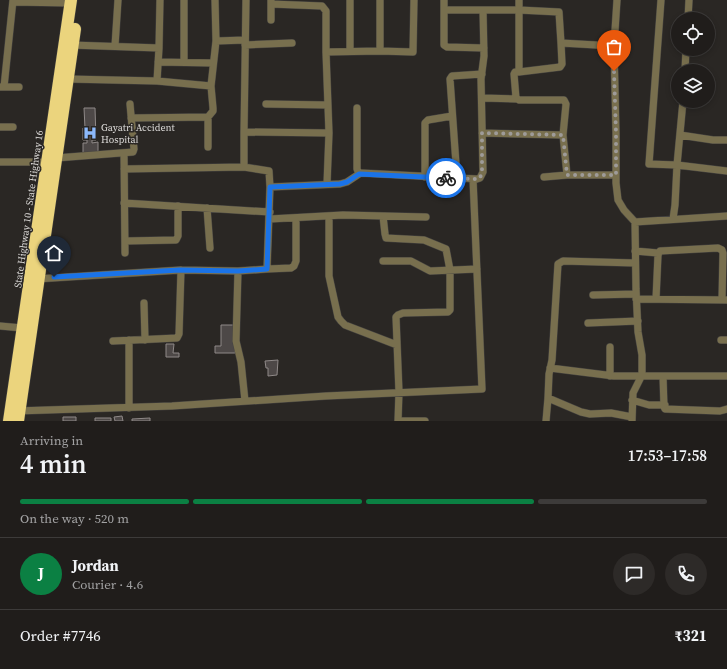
<!DOCTYPE html>
<meta charset="utf-8">
<style>
:root{--surface:#201d1b;--page:#2d2a28;--text:#f1f3f6;--muted:#a2a2a3;--line:#3d3b3a;--accent:#0b8043}
body{margin:0;font-family:"Source Serif 4",serif;background:var(--page);color:var(--text);height:100vh;display:flex;flex-direction:column;font-size:15px;white-space:nowrap}
*{box-sizing:border-box;margin:0}
p{font-size:13px;color:var(--muted)}
.icon{flex:none;width:22px;height:22px;fill:none;stroke:currentColor;stroke-width:2;stroke-linecap:round;stroke-linejoin:round}
.map{position:relative;height:421px;overflow:hidden}
.side{display:flex;flex-direction:column;background:var(--surface);flex:1}
.side>*{flex:none}
.tools{position:absolute;left:671px;top:12px;display:grid;gap:8px}
.tools a{display:grid;place-items:center;width:44px;height:44px;border-radius:50%;background:var(--surface);box-shadow:0 2px 6px #0003,0 0 0 1px var(--line);font-size:20px}
.pin{position:absolute;display:grid;place-items:center;width:34px;height:34px;color:#fff;margin:-41px -17px;border-radius:50% 50% 50% 0;rotate:-45deg;box-shadow:0 0 4px #0007}
.pin .icon{rotate:45deg}
.courier{position:absolute;display:grid;place-items:center;width:40px;height:40px;margin:-20px;border:3px solid #1a73e8;border-radius:50%;background:#fff;color:#222;box-shadow:0 1px 5px #0007}
.headline em{font-style:normal;font-weight:600}
.headline div{display:flex;flex-direction:column-reverse}
.headline{display:flex;align-items:center;justify-content:space-between;height:68px;padding:0 20px}
h1{font-size:26px;font-weight:600;line-height:30px}
.bar{display:grid;grid-template-columns:repeat(4,1fr);gap:6px 4px;align-content:center;height:48px;padding:0 20px}
.bar i{height:5px;border-radius:3px;background:var(--line)}
.bar .current{background:var(--accent)}
.bar p{grid-column:span 4}
.line{display:flex;align-items:center;gap:10px;padding:0 20px;border-top:1px solid var(--line)}
.line div{flex:1}
.round{display:grid;place-items:center;flex:none;width:42px;height:42px;border-radius:21px;background:var(--page)}
.map>svg:first-child{display:block}
.building{fill:#4d4847;stroke:#8f8988}
.lines{fill:none;stroke-linecap:round;stroke-linejoin:round}
.street-casing{stroke:#464441;stroke-width:8}
.highway-casing{stroke:#464441;stroke-width:13}
.street{stroke:#786f4e;stroke-width:7}
.highway{stroke:#ebd47d;stroke-width:12}
.done{stroke:#9e9b99;stroke-width:4;stroke-dasharray:0 7.2}
.route{stroke:#1a73e8;stroke-width:5}
.labels{text-anchor:middle;stroke-width:3;stroke-linejoin:round;paint-order:stroke}
.poi-label{font-size:10px;fill:#dcdad8;stroke:#2a2724;text-anchor:start}
.street-label{font-size:10px;fill:#dcdad8;stroke:#2a2724}
</style>
<div class="map">
<svg width="727" height="421" viewBox="0 0 727 421">
<rect width="100%" height="100%" fill="#2a2724"/>
<!-- building -->
<path class="building" d="M84 108H95L96 140H92V143L98 142V154L83 155V143H87V140H83V128H85Z
M221 325H235V353H215V346H221Z
M166 344H174L173 353H179V357H166Z
M278 360 277 375 268 376V368H266L265 361Z
M122 416 123 421H115L114 417Z
M63 417H76V421H63Z
M95 418H111V421H95Z
M150 418V421H132V419Z"/>
<g class="lines">
<defs>
<path id="street" d="M215 0 216 41
M246 0 244 132 329 133 326 52 380 51
M271 0V20
M350 0V51
M380 0V51L413 52 414 0
M444 0V45L447 47 484 48
M519 0V10L559 12 561 43 614 46
M617 0 614 46 616 133V183L618 200 624 210 635 222 636 289 638 332 642 355V375L633 393 632 421
M661 0 649 164 677 165 675 205 673 219
M13 2 70 3
M271 4 322 6 326 11V52
M444 10H519V72H515L514 74 516 98 519 100H564L566 104 563 135 567 175
M688 19 689 0
M71 45 159 48 160 0
M245 45 292 43
M115 46 118 0
M159 48 157 81 211 86 216 41 245 40
M158 62 213 63
M184 62V0
M685 71 686 49
M519 72 560 67 562 64 561 43
M68 79 157 81
M0 87H19
M4 87 13 0
M482 98 517 99
M683 101 677 165 727 171
M266 104 328 105
M357 108V169L359 174
M208 117V147
M131 118 208 117 213 111V108L211 86
M0 127H13
M482 133 563 135
M680 135 713 140H727
M124 153 125 253
M56 158 133 152 134 149 130 104
M0 162H50
M124 169 244 167
M425 177V123L428 120 452 116
M544 177 567 175H616
M457 178 450 79 452 76 482 74
M327 184 329 133
M270 187 340 184 347 182 359 174 361 173 477 179 480 178 483 172 481 79 484 56 483 10
M124 203 270 212
M207 208 210 248
M329 216V276L338 317 341 321 345 325 397 345
M383 216 385 234 386 238 424 240 446 249 450 270V310L448 312 403 313 398 315 396 317 399 392 398 421
M270 219 343 215 426 217
M635 222 727 216
M125 241 176 240 178 236V206
M635 251 658 253
M383 261H411L430 271 477 269
M267 269 291 268 294 266 296 261V218
M238 271 236 341 241 362 245 401
M36 279 181 270 238 271 267 269 270 187 269 171 244 167V132
M593 295 636 294
M636 299 727 300
M656 299 658 255 660 251 718 248 722 250 723 253 722 300
M144 303 145 340
M588 323 638 321
M0 326 22 328
M721 340H727
M113 341 177 338 179 334 181 270
M550 368 614 376H727
M610 376V347
M663 376 664 407 665 409 720 411 727 409
M632 400 649 405H665
M129 408V340
M16 411 172 406 326 396 482 389 473 179
M632 417 611 413 590 414 581 412 548 398 549 374 552 360 558 264 563 261 635 263
M398 421H425
M546 421 548 398"/>
<path id="highway" d="M9 421 71 0
M18 421 75 29"/>
</defs>
<!-- street casing -->
<use href="#street" class="street-casing"/>
<!-- highway casing -->
<use href="#highway" class="highway-casing"/>
<!-- street -->
<use href="#street" class="street"/>
<!-- highway -->
<use href="#highway" class="highway"/>
</g>
<g class="lines">
<!-- done -->
<path class="done" d="M446 178 477 179 480 178 482 172V133L563 135 567 175H616V133L614 71"/>
<!-- route -->
<path class="route" d="M54 277 180 270 238 271 267 269 270 187 340 184 347 182 359 174 446 178"/>
</g>
<!-- icons -->
<defs>
<symbol id="hospital-bare" viewBox="-9 -9 18 18"><path d="M-5-5h3v3.5h4V-5h3V5h-3V1.5h-4V5h-3Z" fill="#8cb9fc" stroke="#2a2724" stroke-width="2.5" paint-order="stroke"/></symbol>
</defs>
<g fill-rule="evenodd">
<use href="#hospital-bare" x="80" y="123" width="20" height="20"/>
</g>
<g class="labels">
<!-- poi labels -->
<g class="poi-label">
<text x="101" y="131">Gayatri Accident<tspan x="101" dy="12">Hospital</tspan></text>
</g>
<!-- street labels -->
<g class="street-label">
<text transform="translate(28 209) rotate(-82)" y="4">State Highway 10 - State Highway 16</text>
</g>
</g>
</svg>
<div class="tools">
<a><svg class="icon" aria-label="locate" viewBox="0 0 24 24"><circle cx="12" cy="12" r="6"/><path d="M12 2v4M12 18v4M2 12h4M18 12h4"/></svg></a>
<a><svg class="icon" aria-label="layers" viewBox="0 0 24 24"><path d="M12 4l9 5-9 5-9-5zM3 14l9 5 9-5"/></svg></a>
</div>
<div class="pin" style="left:614px;top:71px;background:#ea580c"><svg class="icon" aria-label="bag" viewBox="0 0 24 24"><path d="M5 8h14l-1 12H6zM9 8a3 3 0 0 1 6 0"/></svg></div>
<div class="pin" style="left:54px;top:277px;background:#1f2937"><svg class="icon" aria-label="home" viewBox="0 0 24 24"><path d="M3 11l9-7 9 7M6 9v11h12V9"/></svg></div>
<div class="courier" style="left:446px;top:178px"><svg class="icon" aria-label="bike" viewBox="0 0 24 24"><circle cx="6" cy="16" r="4"/><circle cx="18" cy="16" r="4"/><path d="M6 16l4-8h5l3 8M10 8l3 8H6M13 5h3"/></svg></div>
</div>
<section class="side">
<div class="headline"><div><h1>4 min</h1><p>Arriving in</p></div><em>17:53–17:58</em></div>
<div class="bar"><i class="current"></i><i class="current"></i><i class="current"></i><i></i><p>On the way · 520 m</p></div>
<div class="line" style="height:72px"><b class="round" style="background:var(--accent);color:#fff">J</b><div><b>Jordan</b><p>Courier · 4.6</p></div><a class="round"><svg class="icon" aria-label="chat" viewBox="0 0 24 24"><path d="M4 5h16v11H9l-5 4z"/></svg></a><a class="round"><svg class="icon" aria-label="phone" viewBox="0 0 24 24"><path d="M5 4h4l2 5-3 2q2 4 5 5l2-3 5 2v4C11 20 4 13 5 4z"/></svg></a></div>
<div class="line" style="height:52px"><div>Order #7746</div><b>₹321</b></div>
</section>
